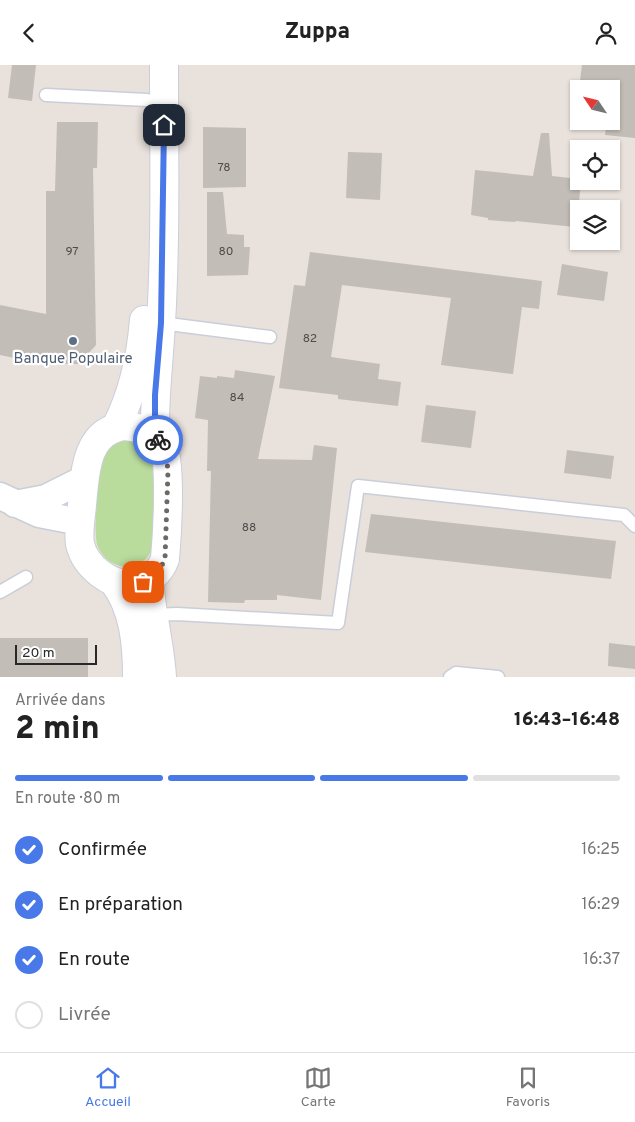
<!DOCTYPE html>
<html lang="fr">
<meta charset="utf-8">
<style>
:root{--surface:#fff;--page:#f6f6f6;--text:#222;--muted:#767676;--line:#e0e0e0;--accent:#4978e8}
body{margin:0;font-family:Overpass,sans-serif;background:var(--page);color:var(--text);height:100vh;display:flex;flex-direction:column;font-size:19px;white-space:nowrap}
*{box-sizing:border-box;margin:0}
p{font-size:16px;color:var(--muted)}
.icon{flex:none;width:28px;height:28px;fill:none;stroke:currentColor;stroke-width:2;stroke-linecap:round;stroke-linejoin:round}
.map{position:relative;height:612px;overflow:hidden}
.panel{display:flex;flex-direction:column;background:var(--surface);flex:1}
.panel>*{flex:none}
.needle{width:32px;rotate:305deg}
.controls{position:absolute;left:570px;top:15px;display:grid;gap:10px}
.controls a{display:grid;place-items:center;width:50px;height:50px;border-radius:0px;background:var(--surface);box-shadow:0 1px 4px #0004;font-size:25px}
.scale{position:absolute;left:15px;bottom:12px;width:82px;box-sizing:border-box;padding-left:5px;border:2px solid #282828;border-top:0;font-size:14px;line-height:18px;white-space:nowrap;color:#282828;-webkit-text-stroke:4px #fff;paint-order:stroke}
.pin{position:absolute;display:grid;place-items:center;width:42px;height:42px;color:#fff;margin:-21px;border-radius:10px;box-shadow:0 2px 8px #0006}
.courier{position:absolute;display:grid;place-items:center;width:50px;height:50px;margin:-25px;border:4px solid #4978e8;border-radius:50%;background:#fff;color:#222;box-shadow:0 1px 6px #0007}
.head em{font-style:normal;font-weight:800}
.head div{display:flex;flex-direction:column-reverse}
.head{display:flex;align-items:center;justify-content:space-between;height:85px;padding:0 15px}
h1{font-size:32px;font-weight:800;line-height:38px}
.bar{display:grid;grid-template-columns:repeat(4,1fr);gap:8px 5px;align-content:center;height:60px;padding:0 15px}
.bar i{height:6px;border-radius:4px;background:var(--line)}
.bar .current{background:var(--accent)}
.bar p{grid-column:span 4}
ol{padding:0 15px;list-style:none}
li{display:flex;align-items:center;gap:15px;height:55px}
li p{margin-inline-start:auto}
li .icon{padding:5px;border-radius:50%;background:var(--accent);color:#fff;stroke-width:4}
li:last-child{color:var(--muted)}
li i{width:28px;height:28px;border:2px solid var(--line);border-radius:50%}
header{display:flex;justify-content:space-between;align-items:center;height:65px;padding:0 15px;background:var(--surface);font-size:22px;font-weight:800}
.tabs{display:flex;justify-content:space-around;align-items:center;height:70px;border-top:1px solid var(--line);background:var(--surface);font-size:14px;color:var(--muted)}
.tabs a{display:grid;justify-items:center;gap:2px}
.tabs .current{color:var(--accent)}
.map>svg:first-child{display:block}
.green{fill:#b9db9c}
.building{fill:#c2bdb6}
.lines{fill:none;stroke-linecap:round;stroke-linejoin:round}
.service-casing{stroke:#c9ced9;stroke-width:15}
.minor-casing{stroke:#c9ced9;stroke-width:29}
.secondary-casing{stroke:#c9ced9;stroke-width:30}
.service{stroke:#fff;stroke-width:12}
.minor{stroke:#fff;stroke-width:26}
.secondary{stroke:#fff;stroke-width:28}
.done{stroke:#6c6967;stroke-width:5;stroke-dasharray:0 9}
.route{stroke:#4978e8;stroke-width:6}
.service-dot{fill:#5c6f8a;stroke:#fff;stroke-width:2}
.labels{text-anchor:middle;stroke-width:4.5;stroke-linejoin:round;paint-order:stroke}
.number-label{font-size:12px;fill:#4e4d4c}
.service-label{font-size:15px;fill:#4e5e75;stroke:#fff}
</style>
<header><svg class="icon" aria-label="back" viewBox="0 0 24 24"><path d="M15 5l-7 7 7 7"/></svg>Zuppa<svg class="icon" aria-label="person" viewBox="0 0 24 24"><circle cx="12" cy="8" r="4"/><path d="M4 21q1-7 8-7t8 7"/></svg></header>
<div class="map">
<svg width="635" height="612" viewBox="0 0 635 612">
<rect width="100%" height="100%" fill="#e9e1db"/>
<!-- green -->
<path class="green" d="M124 374 144 379 155 392 154 482C142 508 110 508 98 482 92 468 98 400 106 387 110 379 117 377 124 374Z"/>
<!-- building -->
<path class="building" d="M12 0H36L32 36 8 33Z
M582 0H635V73L605 70 607 56H611V24H579Z
M57 57H98L97 103H93L96 280 79 299H43L0 290V240L46 249V126H55Z
M203 62 246 63V122L203 123Z
M541 68H549L552 111 579 114V116H581L577 159H575V162L516 156 515 157 488 155V153L471 150 475 105 533 111Z
M348 87 382 88 380 135 346 133Z
M207 127H223L227 169 244 170V182H250L248 210 207 211Z
M310 187 542 216 539 244 522 242 513 309 441 300 451 233 342 220 331 292 380 299 378 314 401 317 398 341 338 334V330L279 323 294 220 305 221Z
M562 199 608 207 604 236 557 230Z
M235 305 275 311 258 394 312 395 314 380 337 383 321 535 277 530V535H245L244 538 208 537 211 406H207L208 355 195 353 200 311 217 313V311L234 313Z
M426 340 476 346 471 383 421 377Z
M567 385 614 391 611 414 564 408Z
M371 449 616 476 611 514 365 487Z
M0 573H88V612H0Z
M609 578 635 581V604L608 601Z"/>
<g class="lines">
<defs>
<path id="service" d="M46 30 147 35
M161 258 270 272
M0 527 26 512
M154 550 177 549 338 558 358 421 624 450 635 461
M450 612 456 608 498 612"/>
<path id="minor" d="M0 431 39 449 80 457
M15 439 46 433 84 414"/>
<path id="secondary" d="M125 361C138 362 154 367 162 379 172 396 167 472 165 494 160 508 149 516 134 519 110 522 85 501 80 479 78 466 81 452 82 440 85 409 85 365 125 361Z
M116 362C133 329 141 291 144 255
M155 372C154 333 159 296 161 258 166 172 164 86 164 0
M149 514C151 547 160 579 162 612
M113 516C134 543 137 579 137 612"/>
</defs>
<!-- service casing -->
<use href="#service" class="service-casing"/>
<!-- minor casing -->
<use href="#minor" class="minor-casing"/>
<!-- secondary casing -->
<use href="#secondary" class="secondary-casing"/>
<!-- service -->
<use href="#service" class="service"/>
<!-- minor -->
<use href="#minor" class="minor"/>
<!-- secondary -->
<use href="#secondary" class="secondary"/>
</g>
<g class="lines">
<!-- done -->
<path class="done" d="M143 517 159 506 165 494 168 405 166 390 158 375"/>
<!-- route -->
<path class="route" d="M158 375 155 372V330L161 258 164 60"/>
</g>
<!-- markers -->
<circle class="service-dot" cx="73" cy="276" r="5"/>
<g class="labels">
<!-- number labels -->
<g class="number-label">
<text x="224" y="106">78</text>
<text x="72" y="190">97</text>
<text x="226" y="190">80</text>
<text x="310" y="277">82</text>
<text x="237" y="336">84</text>
<text x="249" y="466">88</text>
</g>
<!-- service labels -->
<g class="service-label">
<text x="73" y="298">Banque Populaire</text>
</g>
</g>
</svg>
<div class="controls">
<a><svg class="needle" viewBox="-14 -14 28 28"><path d="M0-13l5 13h-10z" fill="#e53935"/><path d="M0 13l5-13h-10z" fill="#767676"/></svg></a>
<a><svg class="icon" aria-label="locate" viewBox="0 0 24 24"><circle cx="12" cy="12" r="6"/><path d="M12 2v4M12 18v4M2 12h4M18 12h4"/></svg></a>
<a><svg class="icon" aria-label="layers" viewBox="0 0 24 24"><path d="M12 4l9 5-9 5-9-5zM3 14l9 5 9-5"/></svg></a>
</div>
<div class="scale">20 m</div>
<div class="pin" style="left:143px;top:517px;background:#ea580c"><svg class="icon" aria-label="bag" viewBox="0 0 24 24"><path d="M5 8h14l-1 12H6zM9 8a3 3 0 0 1 6 0"/></svg></div>
<div class="pin" style="left:164px;top:60px;background:#1f2937"><svg class="icon" aria-label="home" viewBox="0 0 24 24"><path d="M3 11l9-7 9 7M6 9v11h12V9"/></svg></div>
<div class="courier" style="left:158px;top:375px"><svg class="icon" aria-label="bike" viewBox="0 0 24 24"><circle cx="6" cy="16" r="4"/><circle cx="18" cy="16" r="4"/><path d="M6 16l4-8h5l3 8M10 8l3 8H6M13 5h3"/></svg></div>
</div>
<section class="panel">
<div class="head"><div><h1>2 min</h1><p>Arrivée dans</p></div><em>16:43–16:48</em></div>
<div class="bar"><i class="current"></i><i class="current"></i><i class="current"></i><i></i><p>En route · 80 m</p></div>
<ol>
<li><svg class="icon" aria-label="check" viewBox="0 0 24 24"><path d="M5 12l5 5 9-10"/></svg>Confirmée<p>16:25</p></li>
<li><svg class="icon" aria-label="check" viewBox="0 0 24 24"><path d="M5 12l5 5 9-10"/></svg>En préparation<p>16:29</p></li>
<li><svg class="icon" aria-label="check" viewBox="0 0 24 24"><path d="M5 12l5 5 9-10"/></svg>En route<p>16:37</p></li>
<li><i></i>Livrée</li>
</ol>
</section>
<nav class="tabs">
<a class="current"><svg class="icon" aria-label="home" viewBox="0 0 24 24"><path d="M3 11l9-7 9 7M6 9v11h12V9"/></svg>Accueil</a>
<a><svg class="icon" aria-label="map" viewBox="0 0 24 24"><path d="M3 6l6-2 6 2 6-2v14l-6 2-6-2-6 2zM9 4v14M15 6v14"/></svg>Carte</a>
<a><svg class="icon" aria-label="saved" viewBox="0 0 24 24"><path d="M7 4h10v16l-5-4-5 4z"/></svg>Favoris</a>
</nav>
